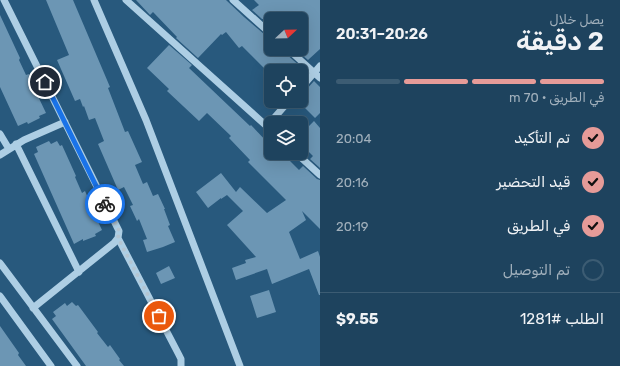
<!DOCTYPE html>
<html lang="ar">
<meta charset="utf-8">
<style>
:root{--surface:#1e435e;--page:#264a64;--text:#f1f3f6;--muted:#a1b0bc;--line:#3c5c73;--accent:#e69b98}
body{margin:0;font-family:Rubik,"Noto Naskh Arabic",sans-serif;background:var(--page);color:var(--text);direction:rtl;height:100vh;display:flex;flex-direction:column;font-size:15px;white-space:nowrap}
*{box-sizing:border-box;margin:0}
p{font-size:13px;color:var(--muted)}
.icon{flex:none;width:22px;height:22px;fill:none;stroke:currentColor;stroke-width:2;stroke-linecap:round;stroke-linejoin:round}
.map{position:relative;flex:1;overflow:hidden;direction:ltr}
.side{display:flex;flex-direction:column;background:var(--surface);width:300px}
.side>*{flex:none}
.needle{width:26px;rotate:68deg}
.controls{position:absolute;left:264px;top:12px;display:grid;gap:8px}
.controls a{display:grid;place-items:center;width:44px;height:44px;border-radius:6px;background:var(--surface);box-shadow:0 4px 16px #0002,0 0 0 1px var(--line);font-size:20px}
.pin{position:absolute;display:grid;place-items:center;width:34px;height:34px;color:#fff;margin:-17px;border:2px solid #fff;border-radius:50%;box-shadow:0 1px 4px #0007}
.courier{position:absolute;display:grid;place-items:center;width:40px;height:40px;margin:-20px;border:3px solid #1a73e8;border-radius:50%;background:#fff;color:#222;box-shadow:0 1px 5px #0007}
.summary em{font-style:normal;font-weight:600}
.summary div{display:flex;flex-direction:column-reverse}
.summary{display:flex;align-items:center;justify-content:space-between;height:68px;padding:0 16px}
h1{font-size:26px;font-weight:600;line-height:30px}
.bar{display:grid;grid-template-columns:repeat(4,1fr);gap:6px 4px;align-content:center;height:48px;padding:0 16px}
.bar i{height:5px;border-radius:3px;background:var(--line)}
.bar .on{background:var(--accent)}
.bar p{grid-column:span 4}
.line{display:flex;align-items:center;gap:10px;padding:0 16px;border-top:1px solid var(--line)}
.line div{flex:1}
ol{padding:0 16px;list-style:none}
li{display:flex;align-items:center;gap:12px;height:44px}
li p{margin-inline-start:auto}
li .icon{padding:4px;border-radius:50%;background:var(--accent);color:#111;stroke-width:4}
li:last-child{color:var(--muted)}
li i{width:22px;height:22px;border:2px solid var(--line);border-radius:50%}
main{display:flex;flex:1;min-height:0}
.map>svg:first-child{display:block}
.building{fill:#6c96b4}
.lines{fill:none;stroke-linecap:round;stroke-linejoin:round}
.minor{stroke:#adcee4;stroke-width:7}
.done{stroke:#b4c5d2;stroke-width:4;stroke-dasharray:0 7.2}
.route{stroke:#1a73e8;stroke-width:5}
</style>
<main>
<section class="side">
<div class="summary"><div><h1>2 دقيقة</h1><p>يصل خلال</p></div><em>20:26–20:31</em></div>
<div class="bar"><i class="on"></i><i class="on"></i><i class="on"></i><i></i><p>في الطريق · 70 m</p></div>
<ol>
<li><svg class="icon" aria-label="check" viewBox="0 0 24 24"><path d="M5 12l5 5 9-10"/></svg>تم التأكيد<p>20:04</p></li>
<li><svg class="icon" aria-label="check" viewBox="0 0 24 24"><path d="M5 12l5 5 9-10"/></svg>قيد التحضير<p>20:16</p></li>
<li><svg class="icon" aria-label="check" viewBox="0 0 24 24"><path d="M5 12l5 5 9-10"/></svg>في الطريق<p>20:19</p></li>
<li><i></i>تم التوصيل</li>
</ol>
<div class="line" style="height:52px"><div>الطلب #1281</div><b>$9.55</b></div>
</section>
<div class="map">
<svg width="320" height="366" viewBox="0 0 320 366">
<rect width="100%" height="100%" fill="#28597d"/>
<!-- building -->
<path class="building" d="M46 0H73L110 87 108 88 125 132 128 131 142 162 135 165 143 184 147 182 153 196 158 194 165 209H164L170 225 168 226 175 242 163 247 147 252 143 240 147 239 139 219 137 221 130 206 133 205 124 187 118 190 98 144 104 141 95 118 89 120 84 106 83 107 80 99 75 101 57 60 69 55Z
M136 0H226L244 17 271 40V49H283L285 53 301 67 297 71H267L242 46 239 48 226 32 222 35 221 34 198 58 176 38 177 37 153 12 150 15Z
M254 0H320V49L308 60 295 49H301V19H262L252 10 259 5Z
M0 15 20 58 19 60 26 75 29 74 36 90H35L46 113 39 116 40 118 28 124 27 122 18 126 0 87Z
M169 45 192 65 189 68 250 126 251 125 271 146V153H282L299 170 303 166 317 179 320 180V229L302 211 306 220 289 232 300 259 318 251 320 257V295H319L309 269 272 284 267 269 236 280 232 268 246 263 245 260 256 257 227 225 243 211 227 195 221 199V198L208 208 196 192 221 173 236 192 240 187 267 213 286 200 248 162 250 160 229 138 231 136 207 113 199 121 167 91 169 89 147 68Z
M301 68 307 74 301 80Z
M314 81 320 87V113L315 118 298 101H301V93L305 91Z
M314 121 320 128V168L310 159 313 156 301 144V134Z
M49 141 51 144 57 141 60 146 62 145 76 176 75 177 82 193 85 191 92 207H91L102 230 95 234 96 236 83 241V239L74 244 34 154 38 152 36 147Z
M169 266 175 278 161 284 156 273Z
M269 290 276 312 257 318 250 296Z
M72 302 76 306 78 305 98 332 97 333 108 347 110 345 120 359 119 360 124 366H86L52 319 56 316 53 312 65 303 67 306Z
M0 326 19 353 18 355 26 366H0Z"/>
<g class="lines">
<!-- minor -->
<path class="minor" d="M4 0 119 231 118 238 114 243 33 308
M94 0 146 120 240 366
M126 0 271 130
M233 0 271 34
M288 49 320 78
M301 88 320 66
M267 126 289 101
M0 134 9 149
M16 144 79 272
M296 153 320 175
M0 155 24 140 65 122
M118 238 179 355 181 359V366
M0 263 77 366
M0 296 51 366"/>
</g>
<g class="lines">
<!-- done -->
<path class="done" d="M105 204 118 228 119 231 118 238 159 316"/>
<!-- route -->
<path class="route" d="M45 82 105 204"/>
</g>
</svg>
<div class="controls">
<a><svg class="needle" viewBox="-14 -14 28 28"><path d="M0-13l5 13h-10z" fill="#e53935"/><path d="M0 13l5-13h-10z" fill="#a1b0bc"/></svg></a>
<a><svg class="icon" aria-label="locate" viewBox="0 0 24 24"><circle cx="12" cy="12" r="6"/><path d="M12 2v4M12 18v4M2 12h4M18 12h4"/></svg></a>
<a><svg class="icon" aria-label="layers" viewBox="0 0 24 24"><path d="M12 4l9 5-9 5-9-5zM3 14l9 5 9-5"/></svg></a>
</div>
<div class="pin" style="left:159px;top:316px;background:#ea580c"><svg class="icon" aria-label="bag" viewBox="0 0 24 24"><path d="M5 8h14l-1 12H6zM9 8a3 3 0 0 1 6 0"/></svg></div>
<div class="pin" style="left:45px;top:82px;background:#1f2937"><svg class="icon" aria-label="home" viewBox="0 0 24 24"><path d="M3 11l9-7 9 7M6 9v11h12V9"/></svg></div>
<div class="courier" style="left:105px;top:204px"><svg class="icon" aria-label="bike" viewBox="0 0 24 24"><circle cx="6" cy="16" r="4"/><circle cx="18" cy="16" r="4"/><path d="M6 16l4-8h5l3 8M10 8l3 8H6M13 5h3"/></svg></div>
</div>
</main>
